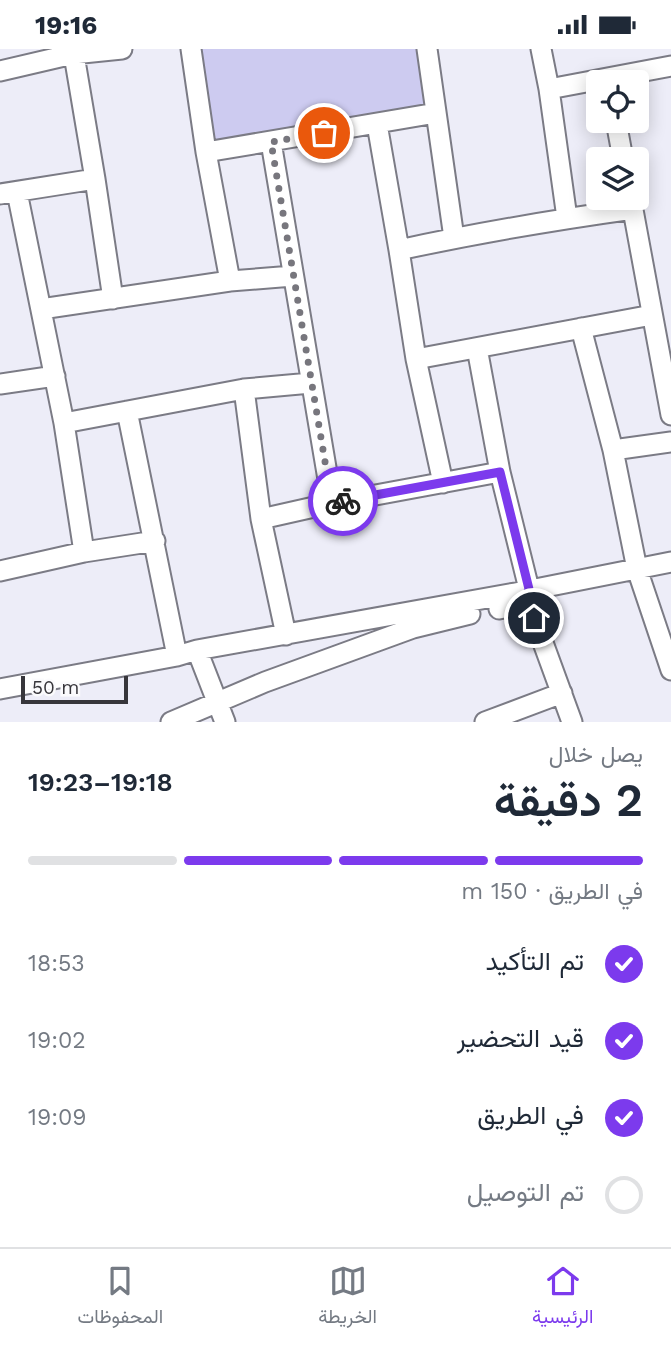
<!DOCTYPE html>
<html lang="ar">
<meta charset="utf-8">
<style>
:root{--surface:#fff;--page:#f2f2f3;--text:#1f2937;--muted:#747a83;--line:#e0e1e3;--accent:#7c3aed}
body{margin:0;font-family:"Work Sans",Vazirmatn,sans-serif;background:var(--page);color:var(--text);direction:rtl;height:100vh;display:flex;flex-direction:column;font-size:26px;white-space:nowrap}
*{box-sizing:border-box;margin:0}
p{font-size:23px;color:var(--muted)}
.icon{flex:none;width:38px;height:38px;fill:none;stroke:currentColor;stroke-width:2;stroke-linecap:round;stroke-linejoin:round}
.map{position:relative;height:673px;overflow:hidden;direction:ltr}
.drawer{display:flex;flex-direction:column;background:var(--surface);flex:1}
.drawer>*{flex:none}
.tools{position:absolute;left:586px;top:21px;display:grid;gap:14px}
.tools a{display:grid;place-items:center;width:63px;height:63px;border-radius:7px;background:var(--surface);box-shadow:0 4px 18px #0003;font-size:35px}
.scale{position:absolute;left:21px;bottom:18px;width:107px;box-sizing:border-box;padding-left:7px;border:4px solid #37363b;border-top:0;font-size:19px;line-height:24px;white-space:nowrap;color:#37363b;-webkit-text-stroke:5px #fbfbfd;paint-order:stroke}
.pin{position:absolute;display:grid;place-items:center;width:60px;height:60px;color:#fff;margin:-30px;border:4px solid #fff;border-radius:50%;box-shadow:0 2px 7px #0007}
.courier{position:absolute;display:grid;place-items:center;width:70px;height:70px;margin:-35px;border:5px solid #7c3aed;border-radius:50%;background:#fff;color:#222;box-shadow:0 2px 9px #0007}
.head em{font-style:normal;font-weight:600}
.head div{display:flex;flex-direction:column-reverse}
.head{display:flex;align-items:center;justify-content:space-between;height:119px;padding:0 28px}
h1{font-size:46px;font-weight:600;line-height:52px}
.bar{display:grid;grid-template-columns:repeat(4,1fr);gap:10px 7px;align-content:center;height:84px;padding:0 28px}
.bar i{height:9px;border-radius:5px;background:var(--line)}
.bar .active{background:var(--accent)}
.bar p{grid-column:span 4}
ol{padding:0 28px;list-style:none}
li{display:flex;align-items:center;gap:21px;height:77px}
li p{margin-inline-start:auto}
li .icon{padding:7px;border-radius:50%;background:var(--accent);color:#fff;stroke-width:4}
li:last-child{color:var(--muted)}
li i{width:38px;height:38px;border:4px solid var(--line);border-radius:50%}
.status{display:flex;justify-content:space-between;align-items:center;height:49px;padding:0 35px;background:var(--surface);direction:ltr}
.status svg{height:19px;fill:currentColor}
.tabs{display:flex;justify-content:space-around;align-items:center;height:98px;border-top:2px solid var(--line);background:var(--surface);font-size:19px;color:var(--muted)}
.tabs a{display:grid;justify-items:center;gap:4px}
.tabs .active{color:var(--accent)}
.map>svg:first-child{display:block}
.green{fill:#cdcbf0}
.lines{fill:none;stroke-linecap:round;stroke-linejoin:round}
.minor-casing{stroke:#7b7b85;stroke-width:23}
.minor{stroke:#fff;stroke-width:19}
.done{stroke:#77767d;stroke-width:7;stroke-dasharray:0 12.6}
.route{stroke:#7c3aed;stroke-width:9}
</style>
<div class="status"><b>19:16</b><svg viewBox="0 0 49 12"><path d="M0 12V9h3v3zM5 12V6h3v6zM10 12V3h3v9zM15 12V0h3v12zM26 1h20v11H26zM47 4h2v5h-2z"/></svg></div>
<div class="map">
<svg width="671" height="673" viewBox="0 0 671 673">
<rect width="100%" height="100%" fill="#ededf8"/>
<!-- green -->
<path class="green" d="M199 0H416L426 59 213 93Z"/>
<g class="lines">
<defs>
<path id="minor" d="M73 0 95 130 113 250
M191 0 206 103 230 232
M427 0 454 189
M541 0 549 40 567 169
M0 22 73 5 122 0
M549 40 671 17
M616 72 623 110
M377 75 399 201 416 310 443 434
M271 93 332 454
M206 103 436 64
M17 143 64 374 84 503
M0 145 95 130
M631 150 671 366
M399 201C477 184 554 171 633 160
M41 260 230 232 293 227
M581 279 613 401 637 520 671 621
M477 299 500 423 529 540 525 550
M416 310 652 266
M0 335 55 327
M244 340 261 470 286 586
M127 362 177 607
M64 374 244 340 311 334
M613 401 671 393
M261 470 332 454 500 423
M0 522 84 503 155 492
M499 560 523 555 530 561 534 569 572 673
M197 601 225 673
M0 640 177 607 197 601 515 544 671 513
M171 673 265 633 413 579 470 565
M485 673 562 644"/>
</defs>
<!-- minor casing -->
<use href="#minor" class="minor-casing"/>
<!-- minor -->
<use href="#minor" class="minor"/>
</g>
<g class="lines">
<!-- done -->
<path class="done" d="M324 84 271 93 332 454 343 452"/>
<!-- route -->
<path class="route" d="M343 452 500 423 529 540 523 555 530 561 534 569"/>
</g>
</svg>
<div class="tools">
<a><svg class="icon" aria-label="locate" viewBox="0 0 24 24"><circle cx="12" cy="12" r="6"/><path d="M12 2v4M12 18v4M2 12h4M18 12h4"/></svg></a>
<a><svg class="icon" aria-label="layers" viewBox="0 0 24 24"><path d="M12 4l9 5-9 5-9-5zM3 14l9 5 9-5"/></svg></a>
</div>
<div class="scale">50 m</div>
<div class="pin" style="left:324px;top:84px;background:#ea580c"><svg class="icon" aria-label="bag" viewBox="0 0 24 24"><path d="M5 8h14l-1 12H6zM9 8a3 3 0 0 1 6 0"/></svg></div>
<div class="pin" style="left:534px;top:569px;background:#1f2937"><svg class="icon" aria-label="home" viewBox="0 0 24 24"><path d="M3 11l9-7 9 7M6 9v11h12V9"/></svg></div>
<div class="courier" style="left:343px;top:452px"><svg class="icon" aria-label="bike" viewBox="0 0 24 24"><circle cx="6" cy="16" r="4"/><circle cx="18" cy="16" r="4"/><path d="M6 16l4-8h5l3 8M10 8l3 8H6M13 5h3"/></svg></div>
</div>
<section class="drawer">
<div class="head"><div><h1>2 دقيقة</h1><p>يصل خلال</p></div><em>19:18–19:23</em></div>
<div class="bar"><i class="active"></i><i class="active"></i><i class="active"></i><i></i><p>في الطريق · 150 m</p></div>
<ol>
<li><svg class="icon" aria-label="check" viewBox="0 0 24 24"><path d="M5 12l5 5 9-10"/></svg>تم التأكيد<p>18:53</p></li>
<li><svg class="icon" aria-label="check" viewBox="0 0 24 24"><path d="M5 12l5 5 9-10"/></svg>قيد التحضير<p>19:02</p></li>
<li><svg class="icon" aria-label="check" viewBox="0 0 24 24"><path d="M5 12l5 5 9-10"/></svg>في الطريق<p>19:09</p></li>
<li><i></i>تم التوصيل</li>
</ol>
</section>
<nav class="tabs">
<a class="active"><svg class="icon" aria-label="home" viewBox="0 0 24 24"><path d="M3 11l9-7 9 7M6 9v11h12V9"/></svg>الرئيسية</a>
<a><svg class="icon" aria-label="map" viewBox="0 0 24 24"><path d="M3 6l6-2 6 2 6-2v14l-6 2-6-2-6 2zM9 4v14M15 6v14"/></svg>الخريطة</a>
<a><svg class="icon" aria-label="saved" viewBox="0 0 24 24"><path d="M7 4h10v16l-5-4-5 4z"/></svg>المحفوظات</a>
</nav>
